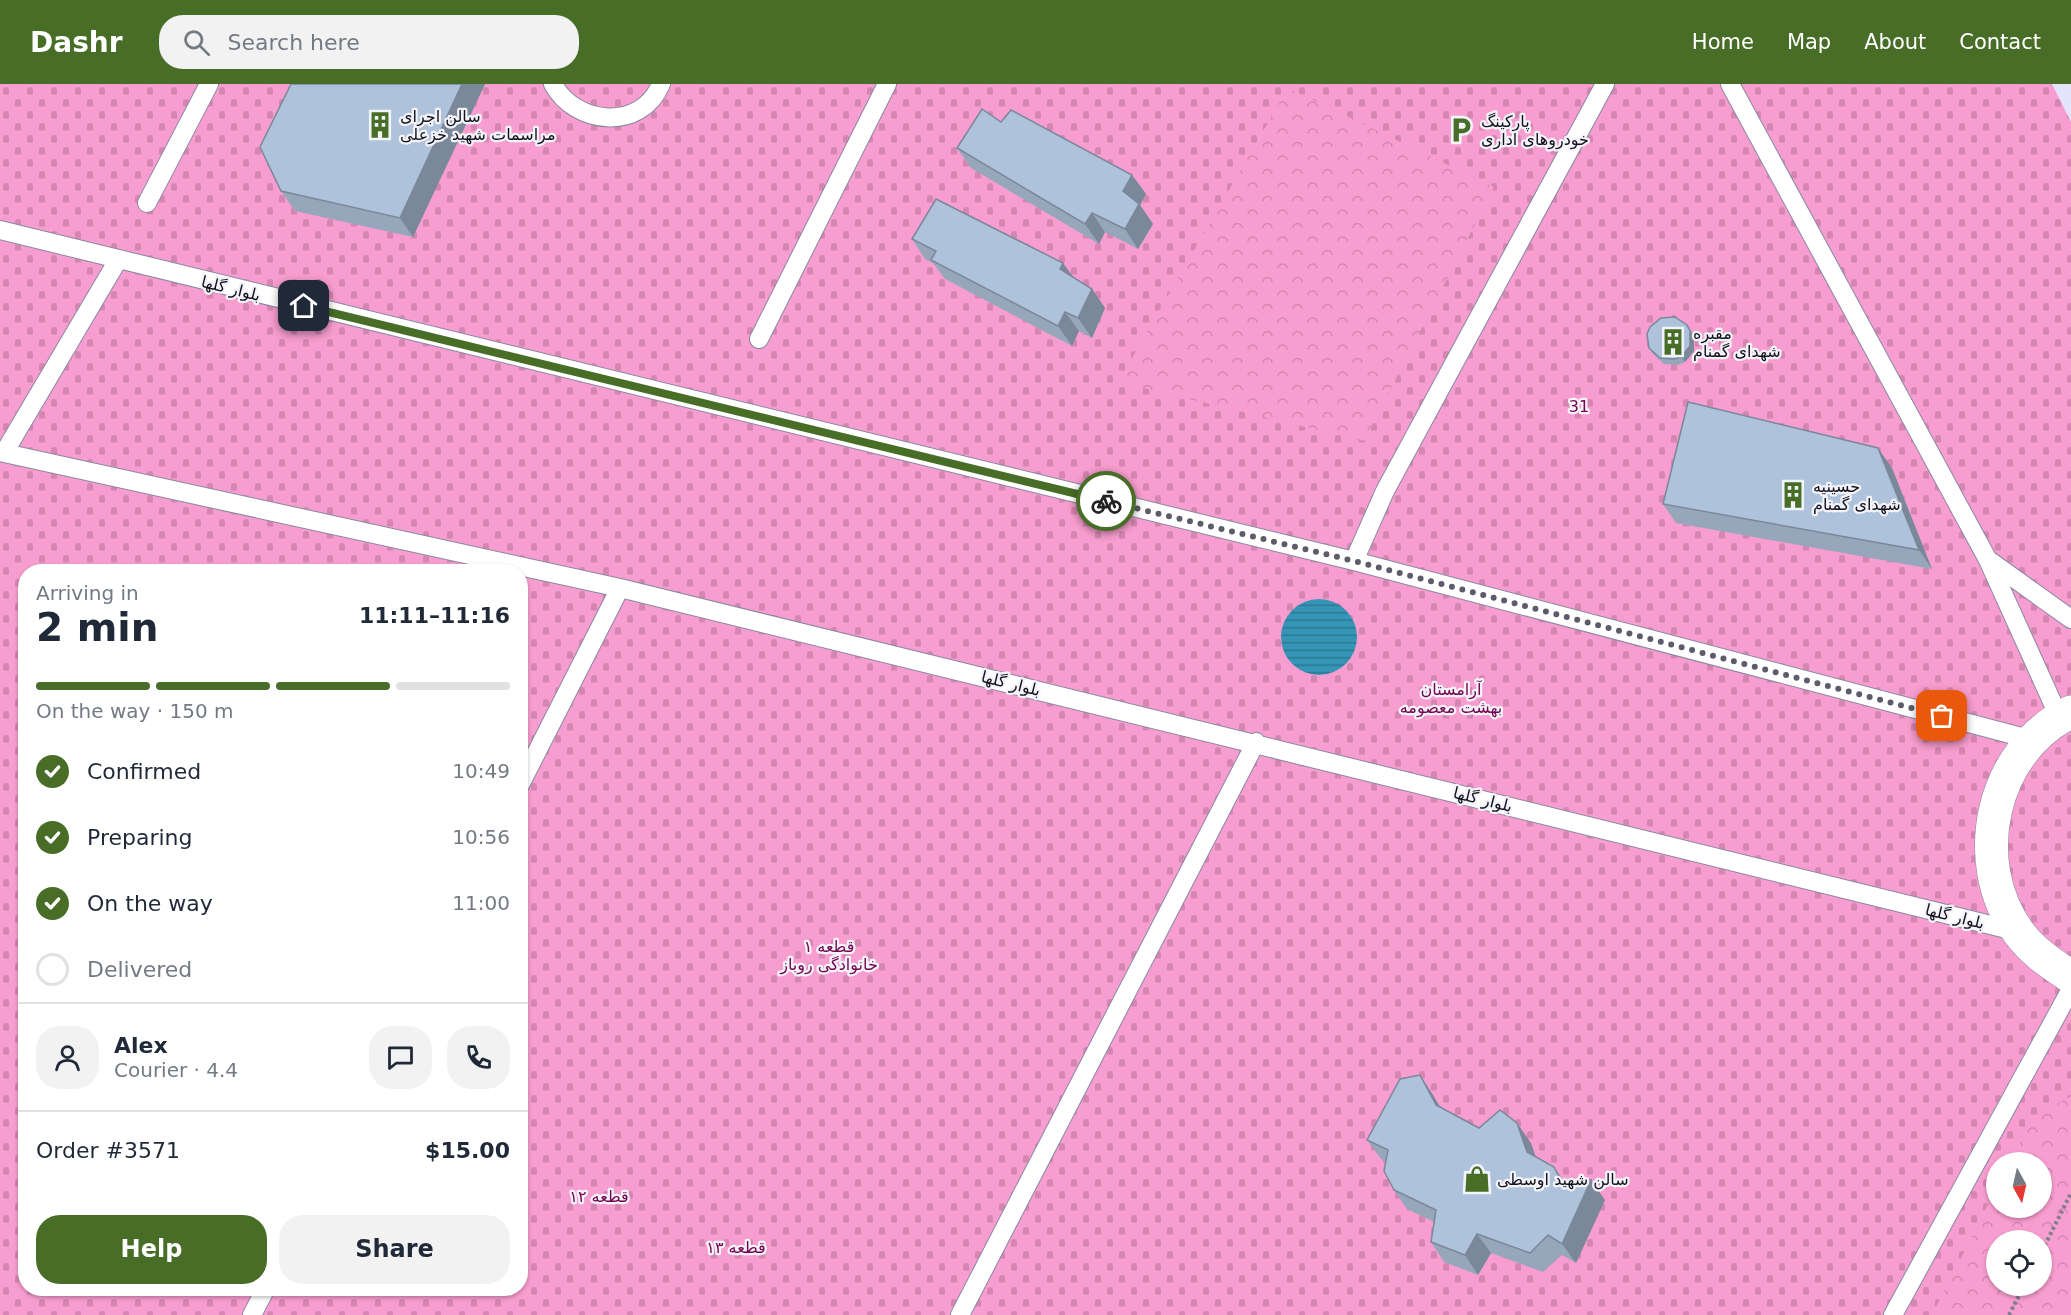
<!DOCTYPE html>
<meta charset="utf-8">
<style>
:root{--surface:#fff;--page:#f2f2f3;--text:#1f2937;--muted:#747a83;--line:#e0e1e3;--accent:#476d27}
body{margin:0;font-family:"DejaVu Sans",Cairo,sans-serif;background:var(--page);color:var(--text);height:100vh;display:flex;flex-direction:column;font-size:22px;white-space:nowrap}
*{box-sizing:border-box;margin:0}
p{font-size:20px;color:var(--muted)}
.icon{flex:none;width:33px;height:33px;fill:none;stroke:currentColor;stroke-width:2;stroke-linecap:round;stroke-linejoin:round}
.map{position:relative;flex:1;overflow:hidden}
.sheet{position:absolute;left:18px;top:480px;width:510px;height:732px;display:flex;flex-direction:column;background:var(--surface);border-radius:24px;box-shadow:0 2px 4px #0004}
.sheet>*{flex:none}
.needle{width:39px;rotate:172deg}
.buttons{position:absolute;left:1986px;top:1068px;display:grid;gap:12px}
.buttons a{display:grid;place-items:center;width:66px;height:66px;border-radius:50%;background:var(--surface);box-shadow:0 2px 4px #0004;font-size:30px}
.pin{position:absolute;display:grid;place-items:center;width:51px;height:51px;color:#fff;margin:-26px;border-radius:12px;box-shadow:0 3px 9px #0006}
.courier{position:absolute;display:grid;place-items:center;width:60px;height:60px;margin:-30px;border:4px solid #476d27;border-radius:50%;background:#fff;color:#222;box-shadow:0 2px 8px #0007}
.summary em{font-style:normal;font-weight:800}
.summary div{display:flex;flex-direction:column-reverse}
.summary{display:flex;align-items:center;justify-content:space-between;height:102px;padding:0 18px}
h1{font-size:39px;font-weight:800;line-height:45px}
.bar{display:grid;grid-template-columns:repeat(4,1fr);gap:9px 6px;align-content:center;height:72px;padding:0 18px}
.bar i{height:8px;border-radius:4px;background:var(--line)}
.bar .on{background:var(--accent)}
.bar p{grid-column:span 4}
.line{display:flex;align-items:center;gap:15px;padding:0 18px;border-top:2px solid var(--line)}
.line div{flex:1}
.round{display:grid;place-items:center;flex:none;width:63px;height:63px;border-radius:24px;background:var(--page)}
ol{padding:0 18px;list-style:none}
li{display:flex;align-items:center;gap:18px;height:66px}
li p{margin-inline-start:auto}
li .icon{padding:6px;border-radius:50%;background:var(--accent);color:#fff;stroke-width:4}
li:last-child{color:var(--muted)}
li i{width:33px;height:33px;border:3px solid var(--line);border-radius:50%}
.cta{display:flex;gap:12px;margin-top:auto;padding:12px 18px}
.cta a{flex:1;height:69px;border-radius:24px;background:var(--accent);color:#fff;font-size:24px;font-weight:800;line-height:69px;text-align:center}
.cta a+a{background:var(--page);color:var(--text)}
header{display:flex;align-items:center;gap:36px;box-sizing:border-box;height:84px;padding:0 30px;background:var(--accent);color:#fff}
header strong{font-size:28px}
nav{display:flex;gap:33px;margin-inline-start:auto;font-size:21px}
.search{width:420px;height:54px;background:var(--page);display:flex;align-items:center;gap:15px;box-sizing:border-box;padding:0 21px;border-radius:24px;color:var(--muted);font-size:22px}
.map>svg:first-child{display:block}
.cemetery{fill:url(#cemetery-stones);fill-rule:evenodd}
.park{fill:url(#park-crowns);fill-rule:evenodd}
.water{fill:url(#water-rules)}
.lines{fill:none;stroke-linecap:round;stroke-linejoin:round}
.lane-casing{stroke:#8888a3;stroke-width:20}
.secondary-casing{stroke:#8888a3;stroke-width:34}
.path{stroke:#7e7e8f;stroke-width:4;stroke-dasharray:3 3;stroke-linecap:butt}
.lane{stroke:#fff;stroke-width:18}
.secondary{stroke:#fff;stroke-width:33}
.wall{fill:#96a7bc}
.shaded-wall{fill:#7a8899}
.building{fill:#afc2db;stroke:#7a8899;stroke-width:1.5}
.done{stroke:#5c5c6b;stroke-width:6;stroke-dasharray:0 10.8}
.route{stroke:#476d27;stroke-width:8}
.labels{text-anchor:middle;stroke-width:4.5;stroke-linejoin:round;paint-order:stroke}
.poi-label{font-size:16px;fill:#13121c;stroke:#f3f4fa;text-anchor:start}
.street-label{font-size:16px;fill:#13121c;stroke:#f3f4fa}
.park-label{font-size:16px;fill:#730250;stroke:#f3f4fa}
</style>
<header>
<strong>Dashr</strong>
<div class="search"><svg class="icon" aria-label="search" viewBox="0 0 24 24"><circle cx="10" cy="10" r="6"/><path d="M15 15l6 6"/></svg>Search here</div>
<nav><a>Home</a><a>Map</a><a>About</a><a>Contact</a></nav>
</header>
<div class="map">
<svg width="2071" height="1231" viewBox="0 0 2071 1231">
<defs>
<pattern id="cemetery-stones" width="16" height="16" patternUnits="userSpaceOnUse" patternTransform="scale(1.5)"><rect width="16" height="16" fill="#f89dcf"/><path d="M2 7V4a2 2 0 0 1 4 0v3zM10 15v-3a2 2 0 0 1 4 0v3z" fill="#d486b1"/></pattern>
<pattern id="park-crowns" width="20" height="18" patternUnits="userSpaceOnUse" patternTransform="scale(1.5)"><rect width="20" height="18" fill="#f89dcf"/><path d="M2 6a3 3 0 1 1 6 0M12 15a3 3 0 1 1 6 0" fill="none" stroke="#d486b1"/></pattern>
<pattern id="water-rules" width="6" height="5" patternUnits="userSpaceOnUse" patternTransform="scale(1.5)"><rect width="6" height="5" fill="#3595b6"/><path d="M0 2.5h6" fill="none" stroke="#2c7893"/></pattern>
</defs>
<rect width="100%" height="100%" fill="#e4e5fd"/>
<!-- cemetery -->
<path class="cemetery" d="M0 0H2052L2071 38V1231H0ZM26 488H520V1204H26ZM1996 1078H2042V1124H1996ZM1996 1156H2042V1202H1996Z"/>
<!-- park -->
<path class="park" d="M1288 4 1494 103 1364 357 1118 298Z
M2071 1012V1231H1932L1996 1105V1124H2042V1078H2010L2033 1033ZM2042 1156V1202H1996V1156Z"/>
<!-- water -->
<path class="water" d="M1281 553a38 38 0 1 1 76 0a38 38 0 1 1-76 0Z"/>
<g class="lines">
<defs>
<path id="lane" d="M553 0C575 41 641 48 661 0
M1730 0 1988 476 2059 633
M147 119 209 0
M0 146 1354 477 2033 656
M759 255 887 0
M0 368 620 504 2019 848
M4 369 118 176
M1354 477 1385 407 1605 0
M1990 477 2071 535
M520 701 620 504
M252 1231 266 1204
M960 1231 1256 658
M1893 1231 2071 905"/>
<path id="secondary" d="M2071 628C1991 666 1967 778 2019 849 2033 868 2052 880 2071 893"/>
</defs>
<!-- lane casing -->
<use href="#lane" class="lane-casing"/>
<!-- secondary casing -->
<use href="#secondary" class="secondary-casing"/>
<!-- path -->
<path class="path" d="M2042 1167 2071 1109
M2009 1231 2024 1202"/>
<!-- lane -->
<use href="#lane" class="lane"/>
<!-- secondary -->
<use href="#secondary" class="secondary"/>
</g>
<!-- wall -->
<path class="wall" d="M485 0 413 153 295 127 281 107Z
M1001 38 1132 91 1146 110 1140 121 1153 140 1138 165 1105 148 1099 160 971 84 957 64Z
M912 155 1074 194 1092 205 1105 224 1092 254 1079 247 1072 262 945 195 933 179 925 175Z
M1691 246 1694 253V267L1685 278 1678 281 1664 280 1653 270 1649 264Z
M1892 384 1932 485 1676 439 1663 420Z
M1420 991 1440 1023 1479 1044 1531 1059 1536 1073 1565 1099 1605 1116 1576 1179 1562 1171 1543 1188 1491 1169 1478 1191 1444 1178 1431 1158 1434 1138 1407 1125 1394 1106 1386 1078 1381 1075 1367 1056Z"/>
<!-- shaded-wall -->
<path class="shaded-wall" d="M462 0H485L413 153 400 134Z
M1132 91 1146 110 1140 121 1153 140 1138 165 1125 145 1123 107Z
M1092 129 1105 148 1099 160 1085 140Z
M1063 179 1077 198 1060 185Z
M1092 205 1105 224 1092 254 1078 234Z
M1065 228 1079 247 1072 262 1058 242Z
M1687 241 1694 253V267L1685 278 1681 273Z
M1878 364 1892 384 1932 485 1919 466Z
M1420 991 1433 1011 1450 1040 1436 1021Z
M1517 1039 1531 1059 1540 1087 1527 1068Z
M1554 1083 1568 1103 1562 1099Z
M1591 1096 1605 1116 1576 1179 1562 1160Z
M1477 1150 1491 1169 1478 1191 1465 1171Z"/>
<!-- building -->
<path class="building" d="M291 0H462L400 134 281 107 260 63Z
M982 25 1001 38 1011 26 1132 91 1123 107 1139 120 1125 145 1092 129 1085 140 957 64Z
M936 115 1063 179 1060 185 1092 205 1078 234 1065 228 1058 242 931 176 936 167 912 155Z
M1675 233 1687 241 1690 247V262L1681 273 1674 275 1660 274 1649 264 1647 250 1650 243 1661 234Z
M1688 318 1878 364 1919 466 1663 420Z
M1420 991 1436 1021 1479 1044 1500 1026 1517 1039 1527 1068 1554 1083 1562 1099 1591 1096 1562 1160 1548 1151 1530 1169 1477 1150 1465 1171 1431 1158 1436 1126 1394 1106 1384 1087 1388 1066 1367 1056 1400 995Z"/>
<g class="lines">
<!-- done -->
<path class="done" d="M1106 417 1354 477 1942 632"/>
<!-- route -->
<path class="route" d="M304 222 1106 417"/>
</g>
<!-- icons -->
<defs>
<symbol id="building-bare" viewBox="-9 -9 18 18"><path d="M-4-6H4V6H1V3H-1V6H-4ZM-2.5-4.3h1.7v1.8h-1.7ZM.8-4.3h1.7v1.8H.8ZM-2.5-1h1.7V.8h-1.7ZM.8-1h1.7V.8H.8Z" fill="#476d27" stroke="#f3f4fa" stroke-width="2.5" paint-order="stroke"/></symbol>
<symbol id="parking-bare" viewBox="-9 -9 18 18"><path d="M-3.5-5.5H1a3.5 3.5 0 0 1 0 7H-1V5.5H-3.5ZM-1-3.4V-.6H.8a1.4 1.4 0 0 0 0-2.8Z" fill="#476d27" stroke="#f3f4fa" stroke-width="2.5" paint-order="stroke"/></symbol>
<symbol id="shop-bare" viewBox="-9 -9 18 18"><path d="M-5-2.5h2.3a2.7 3.5 0 0 1 5.4 0H5L5.5 6h-11ZM-1.5-2.5h3a1.5 2.3 0 0 0-3 0Z" fill="#476d27" stroke="#f3f4fa" stroke-width="2.5" paint-order="stroke"/></symbol>
</defs>
<g fill-rule="evenodd">
<use href="#building-bare" x="361" y="22" width="38" height="38"/>
<use href="#parking-bare" x="1442" y="27" width="38" height="38"/>
<use href="#building-bare" x="1654" y="239" width="38" height="38"/>
<use href="#building-bare" x="1774" y="392" width="38" height="38"/>
<use href="#shop-bare" x="1458" y="1076" width="38" height="38"/>
</g>
<g class="labels">
<!-- poi labels -->
<g class="poi-label">
<text x="400" y="38">سالن اجرای<tspan x="400" dy="18">مراسمات شهید خزعلی</tspan></text>
<text x="1481" y="43">پارکینگ<tspan x="1481" dy="18">خودروهای اداری</tspan></text>
<text x="1693" y="255">مقبره<tspan x="1693" dy="18">شهدای گمنام</tspan></text>
<text x="1813" y="408">حسینیه<tspan x="1813" dy="18">شهدای گمنام</tspan></text>
<text x="1497" y="1101">سالن شهید اوسطی</text>
</g>
<!-- street labels -->
<g class="street-label">
<text transform="translate(231 204) rotate(14)" y="6">بلوار گلها</text>
<text transform="translate(1011 599) rotate(14)" y="6">بلوار گلها</text>
<text transform="translate(1483 715) rotate(14)" y="6">بلوار گلها</text>
<text transform="translate(1955 832) rotate(14)" y="6">بلوار گلها</text>
</g>
<!-- park labels -->
<g class="park-label">
<text x="1579" y="328">31</text>
<text x="1451" y="611">آرامستان<tspan x="1451" dy="18">بهشت معصومه</tspan></text>
<text x="829" y="868">قطعه ۱<tspan x="829" dy="18">خانوادگی روباز</tspan></text>
<text x="599" y="1118">قطعه ۱۲</text>
<text x="736" y="1169">قطعه ۱۳</text>
</g>
</g>
</svg>
<div class="buttons">
<a><svg class="needle" viewBox="-14 -14 28 28"><path d="M0-13l5 13h-10z" fill="#e53935"/><path d="M0 13l5-13h-10z" fill="#747a83"/></svg></a>
<a><svg class="icon" aria-label="locate" viewBox="0 0 24 24"><circle cx="12" cy="12" r="6"/><path d="M12 2v4M12 18v4M2 12h4M18 12h4"/></svg></a>
</div>
<div class="pin" style="left:1942px;top:632px;background:#ea580c"><svg class="icon" aria-label="bag" viewBox="0 0 24 24"><path d="M5 8h14l-1 12H6zM9 8a3 3 0 0 1 6 0"/></svg></div>
<div class="pin" style="left:304px;top:222px;background:#1f2937"><svg class="icon" aria-label="home" viewBox="0 0 24 24"><path d="M3 11l9-7 9 7M6 9v11h12V9"/></svg></div>
<div class="courier" style="left:1106px;top:417px"><svg class="icon" aria-label="bike" viewBox="0 0 24 24"><circle cx="6" cy="16" r="4"/><circle cx="18" cy="16" r="4"/><path d="M6 16l4-8h5l3 8M10 8l3 8H6M13 5h3"/></svg></div>
<section class="sheet">
<div class="summary"><div><h1>2 min</h1><p>Arriving in</p></div><em>11:11–11:16</em></div>
<div class="bar"><i class="on"></i><i class="on"></i><i class="on"></i><i></i><p>On the way · 150 m</p></div>
<ol>
<li><svg class="icon" aria-label="check" viewBox="0 0 24 24"><path d="M5 12l5 5 9-10"/></svg>Confirmed<p>10:49</p></li>
<li><svg class="icon" aria-label="check" viewBox="0 0 24 24"><path d="M5 12l5 5 9-10"/></svg>Preparing<p>10:56</p></li>
<li><svg class="icon" aria-label="check" viewBox="0 0 24 24"><path d="M5 12l5 5 9-10"/></svg>On the way<p>11:00</p></li>
<li><i></i>Delivered</li>
</ol>
<div class="line" style="height:108px"><a class="round"><svg class="icon" aria-label="person" viewBox="0 0 24 24"><circle cx="12" cy="8" r="4"/><path d="M4 21q1-7 8-7t8 7"/></svg></a><div><b>Alex</b><p>Courier · 4.4</p></div><a class="round"><svg class="icon" aria-label="chat" viewBox="0 0 24 24"><path d="M4 5h16v11H9l-5 4z"/></svg></a><a class="round"><svg class="icon" aria-label="phone" viewBox="0 0 24 24"><path d="M5 4h4l2 5-3 2q2 4 5 5l2-3 5 2v4C11 20 4 13 5 4z"/></svg></a></div>
<div class="line" style="height:78px"><div>Order #3571</div><b>$15.00</b></div>
<div class="cta"><a>Help</a><a>Share</a></div>
</section>
</div>
